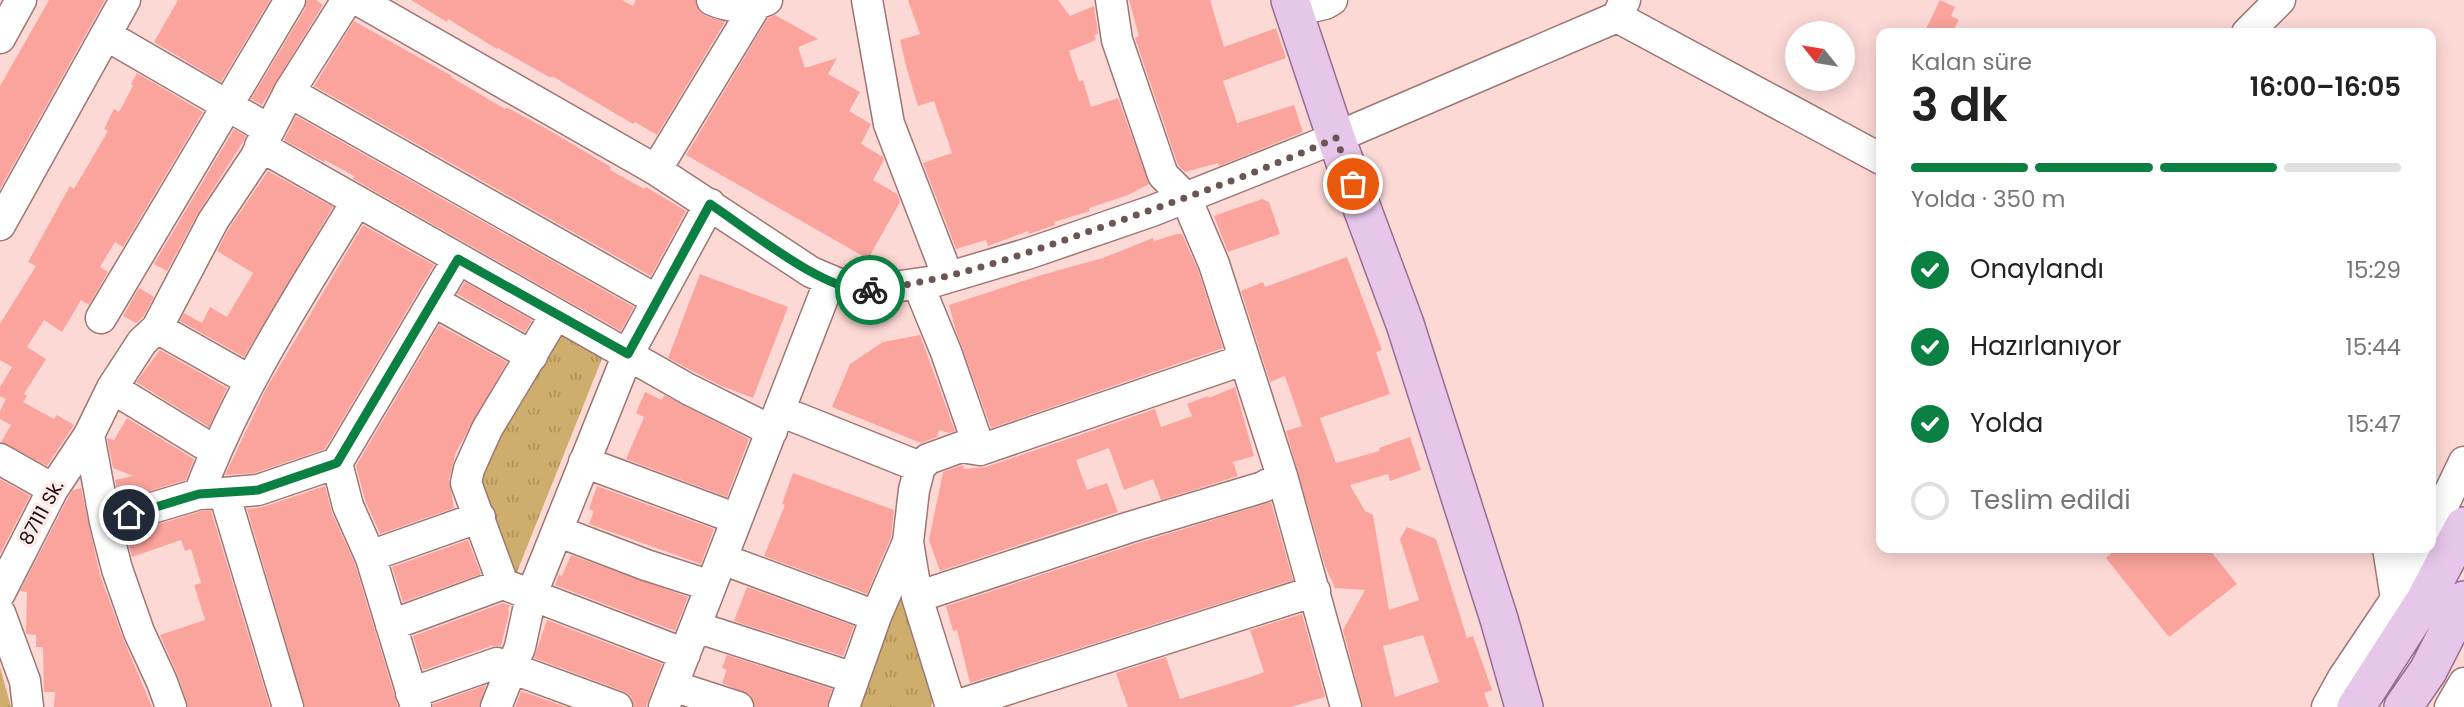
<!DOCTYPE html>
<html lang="tr">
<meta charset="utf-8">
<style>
:root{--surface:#fff;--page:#f2f2f2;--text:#222;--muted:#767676;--line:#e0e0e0;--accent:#0b8043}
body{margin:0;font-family:Poppins,sans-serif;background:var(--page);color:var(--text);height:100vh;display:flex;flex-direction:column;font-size:26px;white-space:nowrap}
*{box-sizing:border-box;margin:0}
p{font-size:23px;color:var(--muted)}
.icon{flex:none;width:38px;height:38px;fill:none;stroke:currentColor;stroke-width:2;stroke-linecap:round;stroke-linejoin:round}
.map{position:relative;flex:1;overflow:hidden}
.details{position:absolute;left:1876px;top:28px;width:560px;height:525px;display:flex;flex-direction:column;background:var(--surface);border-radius:14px;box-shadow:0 4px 18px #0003}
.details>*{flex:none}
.needle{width:46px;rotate:300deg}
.buttons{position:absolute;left:1785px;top:21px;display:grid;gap:14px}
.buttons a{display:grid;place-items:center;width:70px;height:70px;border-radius:50%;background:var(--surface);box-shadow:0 4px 18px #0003;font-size:35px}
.pin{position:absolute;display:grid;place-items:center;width:60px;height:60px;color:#fff;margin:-30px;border:4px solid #fff;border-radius:50%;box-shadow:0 2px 7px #0007}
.courier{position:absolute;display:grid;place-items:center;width:70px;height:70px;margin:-35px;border:5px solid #0b8043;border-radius:50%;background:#fff;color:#222;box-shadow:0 2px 9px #0007}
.headline em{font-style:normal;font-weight:600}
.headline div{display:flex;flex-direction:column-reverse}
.headline{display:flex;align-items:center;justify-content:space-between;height:119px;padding:0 35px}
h1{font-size:46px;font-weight:600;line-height:52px}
.bar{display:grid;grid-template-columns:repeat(4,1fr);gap:10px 7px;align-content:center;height:84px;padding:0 35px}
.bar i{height:9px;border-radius:5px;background:var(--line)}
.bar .active{background:var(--accent)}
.bar p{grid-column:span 4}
ol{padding:0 35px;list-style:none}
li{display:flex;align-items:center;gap:21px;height:77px}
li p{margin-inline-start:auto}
li .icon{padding:7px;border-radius:50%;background:var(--accent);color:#fff;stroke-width:4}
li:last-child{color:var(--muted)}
li i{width:38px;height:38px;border:4px solid var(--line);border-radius:50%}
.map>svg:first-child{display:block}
.grass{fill:url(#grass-tufts)}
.building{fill:#fba49d;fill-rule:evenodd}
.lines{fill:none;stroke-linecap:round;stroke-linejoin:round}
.minor-casing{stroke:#9e7673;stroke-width:33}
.major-casing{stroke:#966e93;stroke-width:40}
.minor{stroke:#fff;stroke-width:30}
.major{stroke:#e6c7e9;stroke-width:37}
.done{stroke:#6c5654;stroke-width:7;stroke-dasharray:0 12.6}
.route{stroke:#0b8043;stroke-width:9}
.labels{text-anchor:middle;stroke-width:7;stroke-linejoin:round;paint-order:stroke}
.street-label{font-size:19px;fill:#1e0f0e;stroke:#feebe9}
</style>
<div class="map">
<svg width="2464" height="707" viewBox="0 0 2464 707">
<defs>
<pattern id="grass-tufts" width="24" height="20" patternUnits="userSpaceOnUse" patternTransform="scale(1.75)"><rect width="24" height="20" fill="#ceae6c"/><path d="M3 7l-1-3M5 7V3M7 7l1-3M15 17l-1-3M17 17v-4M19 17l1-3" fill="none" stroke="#b0945c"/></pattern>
</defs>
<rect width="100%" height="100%" fill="#fdd9d6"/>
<!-- grass -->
<path class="grass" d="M554 329 603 356 515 577 475 468Z
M903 584 938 680 931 707H842Z
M0 667 11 707H0Z"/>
<!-- building -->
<path class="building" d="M49 0H105L0 189V86Z
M178 0H270L221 82 154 42Z
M307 0H316L323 5 262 105 251 99 305 9Z
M411 0H622L633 6 636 0H695L699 11 706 16 725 22 657 135 635 122 633 124 552 76 551 78 498 48 497 49 448 19 447 22Z
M908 0H1058L1070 16 1094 6 1098 34 1094 35 1096 40 1069 51 1079 82 1083 80 1091 107 1118 98 1149 184 1128 195 1089 208 1090 211 1054 222 1055 225 1029 234 1028 231 988 246 986 240 956 249 923 163 952 153 934 101 918 106 906 66 900 40 920 34Z
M1129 0H1210L1224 47 1276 28 1286 58 1223 81 1237 123 1294 105 1303 132 1219 166 1218 163 1185 172 1178 165 1135 38 1139 36Z
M1940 0 1955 7 1951 16 1959 20 1952 33H1935L1926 29Z
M775 15 818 39 798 47 805 68 837 58 828 74 860 92 849 111 871 124 861 144 883 157 884 160 873 180 897 194 900 202 868 259 686 155 768 18Z
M354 21 452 76 451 77 505 109 506 107 547 129 611 167 610 170 644 189 646 187 686 211 651 276 314 86Z
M137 73 203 112 123 247 115 242 100 267 108 272 89 305 81 300 62 332 44 320 27 347 46 359 24 394 27 396 23 402 54 419 57 415 74 425 47 466 1 442 11 425 0 419V411L6 399 0 396V387L12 367 0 360V324L36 266 28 262 70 186 74 189 108 131 104 129 114 109 119 112 133 86 131 84Z
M296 116 634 307 621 331 353 179 354 176 325 160 324 162 284 140Z
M234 129 246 136 243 142 198 213 167 271 154 264Z
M268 171 333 207 244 357 180 321 184 313 202 323 210 307 227 317 253 273 217 251 228 230Z
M1262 199 1269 202 1280 234 1228 252 1214 216Z
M363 225 434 265 325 449 254 473 225 475 266 389Z
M1177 234H1182L1198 270 1223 348 991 428 955 328 949 305 1045 274 1103 258 1153 238 1154 241Z
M1347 257 1382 350 1376 352 1390 394 1320 418 1336 463 1380 451 1379 448 1410 437 1421 470 1390 481 1388 474 1350 485 1365 511 1373 515 1389 610 1419 600 1400 539 1407 527 1436 539 1467 638 1473 636 1492 690 1484 693 1489 707H1363L1343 630 1365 590 1335 588 1325 566 1286 431 1302 426 1285 376 1270 382 1241 291 1263 282 1265 287ZM1423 635 1439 682 1395 697 1383 646Z
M700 274 788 307 753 398 719 385 668 358Z
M465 282 532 320 525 332 457 294Z
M139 288 154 297 143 317 136 323 123 316Z
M439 325 507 362 456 452 449 480 454 508 380 534 365 500 356 466Z
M920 335 955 431 949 433 939 430 937 437 921 443 832 407 850 364 883 342Z
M160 350 227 388 209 427 136 382Z
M1235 387 1254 456 1233 462 1238 476 1161 500 1153 479 1124 490 1109 448 1076 460 1087 490 1107 483 1118 512 940 571 929 540 943 472 963 465 964 469 986 467 1155 409 1161 427 1192 416 1187 404 1208 396 1209 398Z
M645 392 662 400 664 395 749 439 727 497 626 459 644 417 636 413Z
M127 418 194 459 186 480 119 500 115 480 133 476 113 468 107 438 114 440Z
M793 473 894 510 891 537 867 594 764 556 785 505 782 504Z
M0 479 30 496 0 554Z
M325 486 332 513 355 564 398 707H305L247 509 263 507Z
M597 486 714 529 701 564 589 524 594 511 589 509Z
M81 488 100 575 123 638 152 707H54L55 692H44L43 647H36V635L26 634 27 592 20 591 68 498 73 490Z
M1271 502 1293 580 970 683 957 630 953 631 946 606 1135 544Z
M202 511H211L270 707H188L178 676 160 635 205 620 194 585 201 583 191 549 185 551 181 540 132 557 126 534Z
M468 540 481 574 403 602 392 567Z
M2118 548H2208L2237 584 2169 637 2106 558Z
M571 555 688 597 675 631 555 585 559 574 562 576Z
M747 587 854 626 843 656 734 621Z
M503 603 511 606 508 608 509 613 501 646H491L423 670 413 636Z
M1302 614 1325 697 1291 707H1128L1116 673 1166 657 1180 699 1248 678 1264 672 1250 630Z
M547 620 662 664 646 707H634L631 696 623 691 534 658Z
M727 655 832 689 827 707H755L750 695 722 683 727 670 722 668Z
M486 685 479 707H433V704Z
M521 691 566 707H515Z"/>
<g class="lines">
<defs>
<path id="minor" d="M358 0 656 170 811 272 858 292 936 281 1030 253 1152 211 1323 143 1617 17 1625 0
M712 0C730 8 749 8 767 0
M867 0 889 124 948 277
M1111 0 1117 40 1163 175 1186 198 1214 264 1282 476 1346 707
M1293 11 1325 4 1332 0
M1617 17 1881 159
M2247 33 2280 0
M106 35 268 129
M0 38 21 0
M289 92 657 300
M260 146 688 389 772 431
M656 170 756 5
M0 225 125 0
M918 284 946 352 980 450
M433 301 532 356
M556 314 487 429 469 469 466 483 503 584 685 654
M101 318 290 0
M157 328 249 380
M112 388 215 451
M780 411 920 467
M89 435 105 522 117 569 139 632 162 682 171 707
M0 459 53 489
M584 462 737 519
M337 463 348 506 371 558 416 707
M224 493 258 490 337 463 458 259
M105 522 199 494
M557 531 646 565 711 586
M2431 531 2464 462
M2388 548 2396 599
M370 556 480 517
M722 559 876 616 844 707
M0 593 53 489 89 435 112 388 142 342 157 328 213 221 255 158 289 92 347 0
M917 597 1130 527 1263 487 1282 476
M0 613 25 681 28 707
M876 616 908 542
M391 625 503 584
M696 627 854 678
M673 686 738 707
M411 693 497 663 617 707
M288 707 224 493 199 494C238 389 299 297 357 201
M496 707 520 647 531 596 628 354 710 204
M664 707 830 280
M951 707 917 597 908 542 914 490 920 467 928 459 961 447 980 450 1243 360
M952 707 1315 591
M2327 707 2343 678 2396 599 2422 548
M2450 707 2464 683"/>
<path id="major" d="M1290 0 1336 138 1405 324 1499 619 1524 707
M2356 707 2425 600 2464 526
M2403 707 2428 671 2464 600"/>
</defs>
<!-- minor casing -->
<use href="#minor" class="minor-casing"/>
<!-- major casing -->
<use href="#major" class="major-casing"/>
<!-- minor -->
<use href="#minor" class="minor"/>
<!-- major -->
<use href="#major" class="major"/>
</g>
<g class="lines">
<!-- done -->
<path class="done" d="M870 290C949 281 1022 255 1096 229 1177 201 1258 173 1336 138L1353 184"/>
<!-- route -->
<path class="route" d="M129 515 199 494 258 490 337 463 458 259 628 354 710 204C747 228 827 295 870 290"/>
</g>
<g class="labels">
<!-- street labels -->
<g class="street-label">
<text transform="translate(41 512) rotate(-61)" y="7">87111 Sk.</text>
</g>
</g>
</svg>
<div class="buttons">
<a><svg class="needle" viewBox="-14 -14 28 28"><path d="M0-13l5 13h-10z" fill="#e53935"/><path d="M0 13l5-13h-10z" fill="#767676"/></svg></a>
</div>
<div class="pin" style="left:1353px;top:184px;background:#ea580c"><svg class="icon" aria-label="bag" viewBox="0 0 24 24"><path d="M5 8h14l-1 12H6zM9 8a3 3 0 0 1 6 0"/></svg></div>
<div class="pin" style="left:129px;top:515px;background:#1f2937"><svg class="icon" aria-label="home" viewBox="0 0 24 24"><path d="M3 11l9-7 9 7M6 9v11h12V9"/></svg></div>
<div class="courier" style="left:870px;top:290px"><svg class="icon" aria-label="bike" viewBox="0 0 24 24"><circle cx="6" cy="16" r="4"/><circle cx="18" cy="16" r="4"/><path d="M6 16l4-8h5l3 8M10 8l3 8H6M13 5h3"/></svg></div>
<section class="details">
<div class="headline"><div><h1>3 dk</h1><p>Kalan süre</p></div><em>16:00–16:05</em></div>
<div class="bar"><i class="active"></i><i class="active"></i><i class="active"></i><i></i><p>Yolda · 350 m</p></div>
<ol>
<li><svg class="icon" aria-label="check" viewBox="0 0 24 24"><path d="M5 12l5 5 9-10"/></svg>Onaylandı<p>15:29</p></li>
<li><svg class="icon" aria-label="check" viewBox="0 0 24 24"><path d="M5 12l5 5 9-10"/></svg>Hazırlanıyor<p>15:44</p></li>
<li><svg class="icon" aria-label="check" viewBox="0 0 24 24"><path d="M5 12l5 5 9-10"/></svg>Yolda<p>15:47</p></li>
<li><i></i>Teslim edildi</li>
</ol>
</section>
</div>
